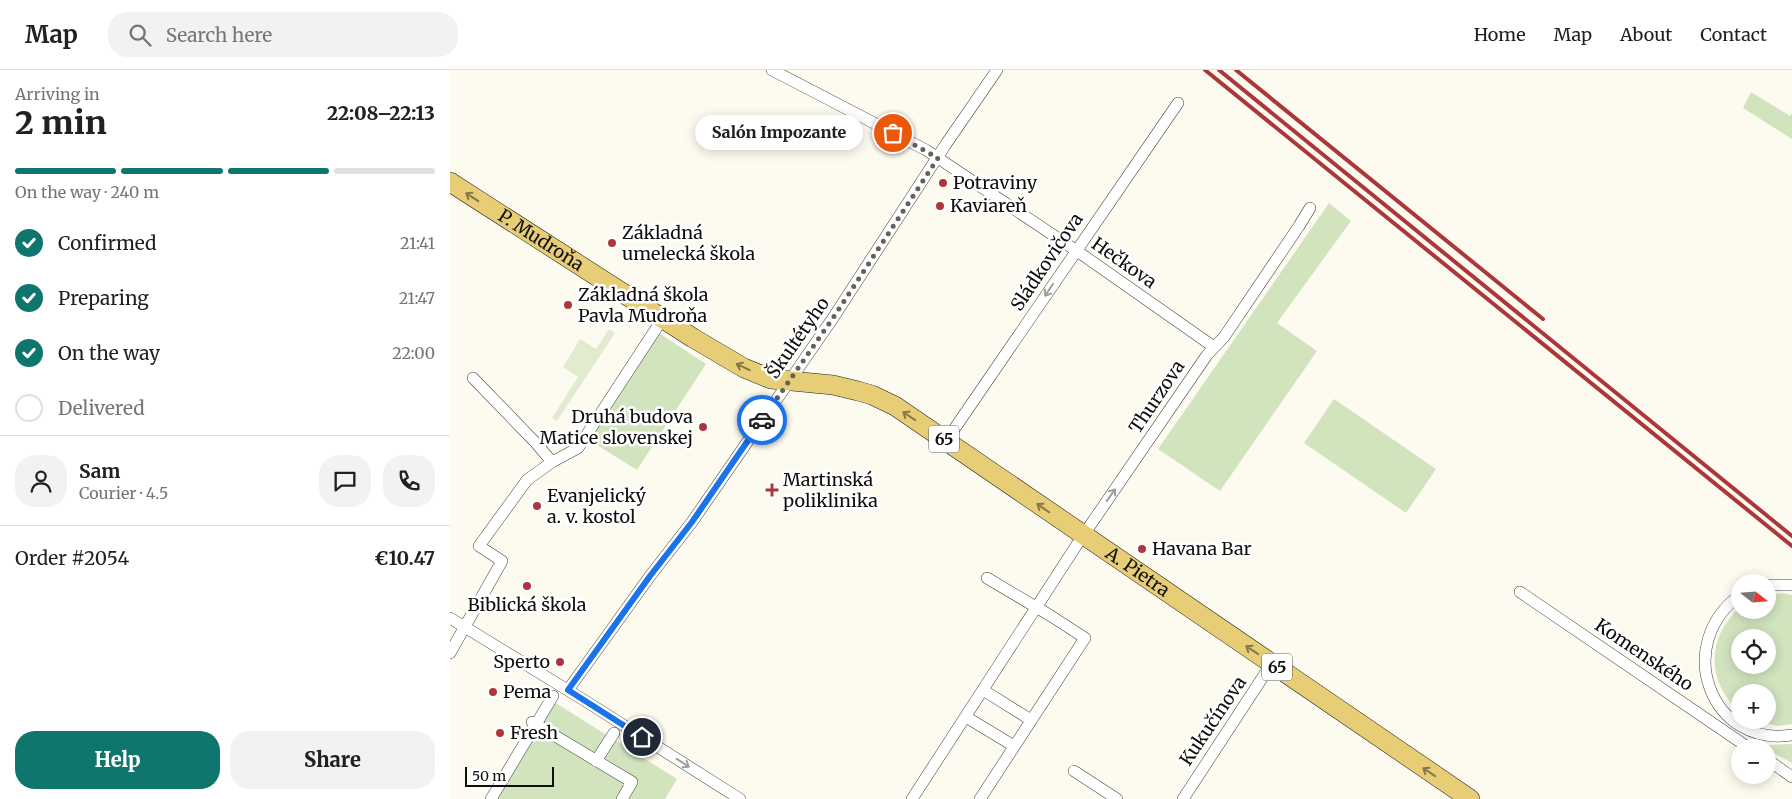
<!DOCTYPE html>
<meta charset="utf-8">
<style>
:root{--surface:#fff;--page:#f2f2f2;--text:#202124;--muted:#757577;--line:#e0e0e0;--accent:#0f766e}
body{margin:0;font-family:Merriweather,serif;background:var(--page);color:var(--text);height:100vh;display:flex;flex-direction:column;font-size:19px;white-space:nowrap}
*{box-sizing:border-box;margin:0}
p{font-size:16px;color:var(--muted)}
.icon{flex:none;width:28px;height:28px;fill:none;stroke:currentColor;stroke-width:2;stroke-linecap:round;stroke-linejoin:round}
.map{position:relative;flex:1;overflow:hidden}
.sheet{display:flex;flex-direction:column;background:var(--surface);width:450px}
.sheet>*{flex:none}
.needle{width:32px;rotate:107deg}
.controls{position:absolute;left:1281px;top:504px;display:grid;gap:10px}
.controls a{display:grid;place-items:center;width:45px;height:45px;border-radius:50%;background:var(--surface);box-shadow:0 2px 12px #0003;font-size:25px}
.scale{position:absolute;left:15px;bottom:12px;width:89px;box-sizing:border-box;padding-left:5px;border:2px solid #0e0e0e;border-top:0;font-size:14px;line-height:18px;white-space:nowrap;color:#0e0e0e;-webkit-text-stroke:4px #fff;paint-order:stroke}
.pin{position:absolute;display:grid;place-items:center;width:42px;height:42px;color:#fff;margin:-21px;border:2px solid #fff;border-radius:50%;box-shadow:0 1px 5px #0007}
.courier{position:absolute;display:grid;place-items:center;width:50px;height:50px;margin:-25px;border:4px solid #1a73e8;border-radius:50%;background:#fff;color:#222;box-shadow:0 1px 6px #0007}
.bubble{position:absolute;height:35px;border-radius:18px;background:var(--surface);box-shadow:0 2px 12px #0003;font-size:16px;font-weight:800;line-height:35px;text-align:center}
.overview em{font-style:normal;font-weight:800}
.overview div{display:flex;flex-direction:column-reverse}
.overview{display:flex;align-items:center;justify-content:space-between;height:85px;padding:0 15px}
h1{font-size:32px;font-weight:800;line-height:38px}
.bar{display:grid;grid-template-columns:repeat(4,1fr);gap:8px 5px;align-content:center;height:60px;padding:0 15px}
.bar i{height:6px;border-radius:4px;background:var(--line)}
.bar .active{background:var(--accent)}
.bar p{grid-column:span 4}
.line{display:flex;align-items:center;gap:12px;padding:0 15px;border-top:1px solid var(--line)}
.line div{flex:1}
.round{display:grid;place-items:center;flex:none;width:52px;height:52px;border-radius:20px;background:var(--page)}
ol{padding:0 15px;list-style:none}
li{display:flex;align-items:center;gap:15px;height:55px}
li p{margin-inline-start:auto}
li .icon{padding:5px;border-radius:50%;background:var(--accent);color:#fff;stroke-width:4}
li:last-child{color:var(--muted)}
li i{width:28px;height:28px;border:2px solid var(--line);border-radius:50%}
.primary-button{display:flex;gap:10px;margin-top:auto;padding:10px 15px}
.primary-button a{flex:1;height:58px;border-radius:20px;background:var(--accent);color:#fff;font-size:20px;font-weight:800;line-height:58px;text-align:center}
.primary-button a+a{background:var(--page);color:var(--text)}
header{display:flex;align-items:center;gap:30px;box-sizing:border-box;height:70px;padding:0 25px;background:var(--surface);border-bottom:1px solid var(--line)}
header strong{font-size:24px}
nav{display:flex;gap:28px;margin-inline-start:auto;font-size:18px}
.search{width:350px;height:45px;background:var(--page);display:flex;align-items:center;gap:12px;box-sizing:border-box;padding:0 18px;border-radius:20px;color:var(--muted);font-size:19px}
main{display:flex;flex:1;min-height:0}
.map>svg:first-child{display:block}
.green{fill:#d1e4be;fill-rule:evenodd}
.pitch{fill:#e1ecce}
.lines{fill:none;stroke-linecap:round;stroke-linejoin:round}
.street-casing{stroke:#414141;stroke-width:12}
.primary-casing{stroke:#1f1f1f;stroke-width:20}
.street{stroke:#fff;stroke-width:11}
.primary{stroke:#e7cd76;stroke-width:19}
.rail{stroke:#ac373b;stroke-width:4}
.oneway{stroke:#857747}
.oneway2{stroke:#9f9f9f}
.done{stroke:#62615d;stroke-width:5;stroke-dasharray:0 9}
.route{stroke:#1a73e8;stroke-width:6}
.poi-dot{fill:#ac373b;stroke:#fff;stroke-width:2}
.labels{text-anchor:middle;stroke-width:5;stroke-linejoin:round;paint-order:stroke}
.shield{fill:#fff;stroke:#565656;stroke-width:1}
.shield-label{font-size:16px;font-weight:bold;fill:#0e0e0e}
.poi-label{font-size:18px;fill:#0e0e0e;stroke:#fff;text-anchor:start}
.street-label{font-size:18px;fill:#0e0e0e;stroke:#fff}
</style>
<header>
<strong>Map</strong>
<div class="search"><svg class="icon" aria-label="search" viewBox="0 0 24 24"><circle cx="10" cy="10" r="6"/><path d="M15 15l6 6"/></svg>Search here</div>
<nav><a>Home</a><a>Map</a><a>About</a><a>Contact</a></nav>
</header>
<main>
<section class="sheet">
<div class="overview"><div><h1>2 min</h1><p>Arriving in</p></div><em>22:08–22:13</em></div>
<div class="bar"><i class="active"></i><i class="active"></i><i class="active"></i><i></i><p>On the way · 240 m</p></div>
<ol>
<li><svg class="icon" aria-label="check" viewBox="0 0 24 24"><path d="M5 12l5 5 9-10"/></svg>Confirmed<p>21:41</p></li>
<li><svg class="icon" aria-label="check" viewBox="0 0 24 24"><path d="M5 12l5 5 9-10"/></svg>Preparing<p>21:47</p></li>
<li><svg class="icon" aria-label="check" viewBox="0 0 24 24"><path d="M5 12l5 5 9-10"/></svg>On the way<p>22:00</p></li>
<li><i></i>Delivered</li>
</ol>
<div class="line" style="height:90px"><a class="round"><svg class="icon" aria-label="person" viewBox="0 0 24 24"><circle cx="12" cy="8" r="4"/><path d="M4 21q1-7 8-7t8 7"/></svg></a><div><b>Sam</b><p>Courier · 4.5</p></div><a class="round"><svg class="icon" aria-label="chat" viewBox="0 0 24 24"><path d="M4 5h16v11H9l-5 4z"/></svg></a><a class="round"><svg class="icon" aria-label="phone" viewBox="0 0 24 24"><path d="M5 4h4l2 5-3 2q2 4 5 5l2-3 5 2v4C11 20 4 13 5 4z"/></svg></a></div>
<div class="line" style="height:65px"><div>Order #2054</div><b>€10.47</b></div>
<div class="primary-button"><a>Help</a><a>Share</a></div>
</section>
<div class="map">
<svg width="1342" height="729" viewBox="0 0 1342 729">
<rect width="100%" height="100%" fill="#fdfbf0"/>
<!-- green -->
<path class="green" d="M1301 22 1340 46 1342 43V69L1293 38Z
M879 133 901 151 827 253 867 281 770 421 708 379Z
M209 263 256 294 187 400 139 370Z
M884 329 986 399 956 443 854 373Z
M1333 523 1342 525V654L1328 656 1303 650H1318V622H1290V642C1256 611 1256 569 1290 537V540H1318V525ZM1290 568H1318V595H1290Z
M96 627 227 709 215 729H35Z
M1304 672 1318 675 1342 674V693L1318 680V678L1313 677Z"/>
<!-- pitch -->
<path class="pitch" d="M159 259 165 263 107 351 102 348 128 307 113 297 130 269 146 279Z"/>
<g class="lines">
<defs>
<path id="street" d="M322 0 476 80 627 181 764 277
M23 308 85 372 102 392
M496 371 728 33
M1318 515H1342
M1070 522 1299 678
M1290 525C1222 575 1261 678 1342 665
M0 548 137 632 290 729
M0 583 52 491 29 476 77 410 102 392 128 378 213 248
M118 620 200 506 242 452 383 248 496 74 547 0
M533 620 581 650
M516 647 564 676
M82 652 182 712 172 729
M1318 690 1342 707
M146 691 164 663
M624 701 667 729
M41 729 103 626
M462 729 626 476 757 285 774 267 849 156 860 138
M530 729 635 568 601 546 537 508
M733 729 822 593"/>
<g id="primary">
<path id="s1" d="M0 112 243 268 294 298 321 309 383 315 408 321 422 325 445 336 1020 729"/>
</g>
</defs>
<!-- street casing -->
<use href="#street" class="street-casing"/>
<!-- primary casing -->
<use href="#primary" class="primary-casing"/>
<!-- street -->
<use href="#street" class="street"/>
<!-- primary -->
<use href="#primary" class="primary"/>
<!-- rail -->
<path class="rail" d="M755 0 1342 476
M769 0 1342 466
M786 0 1093 249"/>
</g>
<!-- one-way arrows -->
<defs><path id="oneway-shaft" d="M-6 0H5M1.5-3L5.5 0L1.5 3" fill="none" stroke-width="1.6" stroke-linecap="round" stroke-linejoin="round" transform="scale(1.25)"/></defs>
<g class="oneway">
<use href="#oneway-shaft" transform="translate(22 127) rotate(-147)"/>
<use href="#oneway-shaft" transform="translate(293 297) rotate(-155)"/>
<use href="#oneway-shaft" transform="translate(459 346) rotate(-146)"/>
<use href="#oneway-shaft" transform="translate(593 438) rotate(-145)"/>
<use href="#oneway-shaft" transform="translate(802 580) rotate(-146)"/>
<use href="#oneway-shaft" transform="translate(979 702) rotate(-146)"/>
</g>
<g class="oneway2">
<use href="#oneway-shaft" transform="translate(599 220) rotate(124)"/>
<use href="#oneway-shaft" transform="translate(661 425) rotate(-55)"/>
<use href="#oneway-shaft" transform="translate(233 693) rotate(33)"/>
</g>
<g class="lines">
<!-- done -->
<path class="done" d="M312 350 383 248 488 88 443 63"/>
<!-- route -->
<path class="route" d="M192 667 118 620 200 506 242 452 312 350"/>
</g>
<!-- markers -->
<g class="poi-dot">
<circle cx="493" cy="113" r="5"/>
<circle cx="490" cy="136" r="5"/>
<circle cx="162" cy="173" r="5"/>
<circle cx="118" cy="235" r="5"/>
<circle cx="253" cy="357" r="5"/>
<path d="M319.5 412.5h5v5h5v5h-5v5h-5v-5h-5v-5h5z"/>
<circle cx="87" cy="436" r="5"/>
<circle cx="692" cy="479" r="5"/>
<circle cx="77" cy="516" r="5"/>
<circle cx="110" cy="592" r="5"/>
<circle cx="43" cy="622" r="5"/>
<circle cx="50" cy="663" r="5"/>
</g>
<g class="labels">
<!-- shield labels -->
<g class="shield">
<rect x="479" y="355.5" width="30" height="27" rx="4"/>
<rect x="812" y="583.5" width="30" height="27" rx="4"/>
</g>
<g class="shield-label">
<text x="494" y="375">65</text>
<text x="827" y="603">65</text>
</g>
<!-- poi labels -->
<g class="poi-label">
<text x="503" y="119">Potraviny</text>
<text x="500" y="142">Kaviareň</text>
<text x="172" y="169">Základná<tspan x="172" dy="21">umelecká škola</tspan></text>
<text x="128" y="231">Základná škola<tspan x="128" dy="21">Pavla Mudroňa</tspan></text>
<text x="243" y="353" text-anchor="end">Druhá budova<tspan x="243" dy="21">Matice slovenskej</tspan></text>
<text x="333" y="416">Martinská<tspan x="333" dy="21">poliklinika</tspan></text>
<text x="97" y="432">Evanjelický<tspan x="97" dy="21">a. v. kostol</tspan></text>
<text x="702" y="485">Havana Bar</text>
<text x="77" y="541" text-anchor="middle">Biblická škola</text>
<text x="100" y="598" text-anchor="end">Sperto</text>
<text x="53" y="628">Pema</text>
<text x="60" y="669">Fresh</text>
</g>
<!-- street labels -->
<g class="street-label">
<text dy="6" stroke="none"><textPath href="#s1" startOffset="108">P. Mudroňa</textPath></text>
<text transform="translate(597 192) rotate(-56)" y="6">Sládkovičova</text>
<text transform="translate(674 193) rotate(35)" y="6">Hečkova</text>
<text transform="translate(348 268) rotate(-55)" y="6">Škultétyho</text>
<text transform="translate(707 327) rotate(-56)" y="6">Thurzova</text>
<text dy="6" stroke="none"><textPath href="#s1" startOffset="799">A. Pietra</textPath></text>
<text transform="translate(1194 585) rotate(34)" y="6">Komenského</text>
<text transform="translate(763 651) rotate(-56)" y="6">Kukučínova</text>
</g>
</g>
</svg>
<div class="controls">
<a><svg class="needle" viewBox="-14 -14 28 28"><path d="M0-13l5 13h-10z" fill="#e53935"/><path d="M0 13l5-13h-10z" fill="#757577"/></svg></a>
<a><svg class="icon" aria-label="locate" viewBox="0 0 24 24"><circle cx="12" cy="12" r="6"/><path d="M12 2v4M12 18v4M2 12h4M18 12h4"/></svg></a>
<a>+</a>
<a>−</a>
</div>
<div class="scale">50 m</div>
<div class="pin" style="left:443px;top:63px;background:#ea580c"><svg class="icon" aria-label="bag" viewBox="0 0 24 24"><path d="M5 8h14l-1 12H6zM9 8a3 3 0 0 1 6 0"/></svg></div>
<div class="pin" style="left:192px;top:667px;background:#1f2937"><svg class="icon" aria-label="home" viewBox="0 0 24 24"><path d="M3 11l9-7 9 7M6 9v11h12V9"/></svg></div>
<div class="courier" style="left:312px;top:350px"><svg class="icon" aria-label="car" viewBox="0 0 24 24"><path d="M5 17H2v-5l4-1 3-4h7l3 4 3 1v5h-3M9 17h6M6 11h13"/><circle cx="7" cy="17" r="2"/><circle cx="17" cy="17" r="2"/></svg></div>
<div class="bubble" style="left:245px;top:45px;width:168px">Salón Impozante</div>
</div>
</main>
